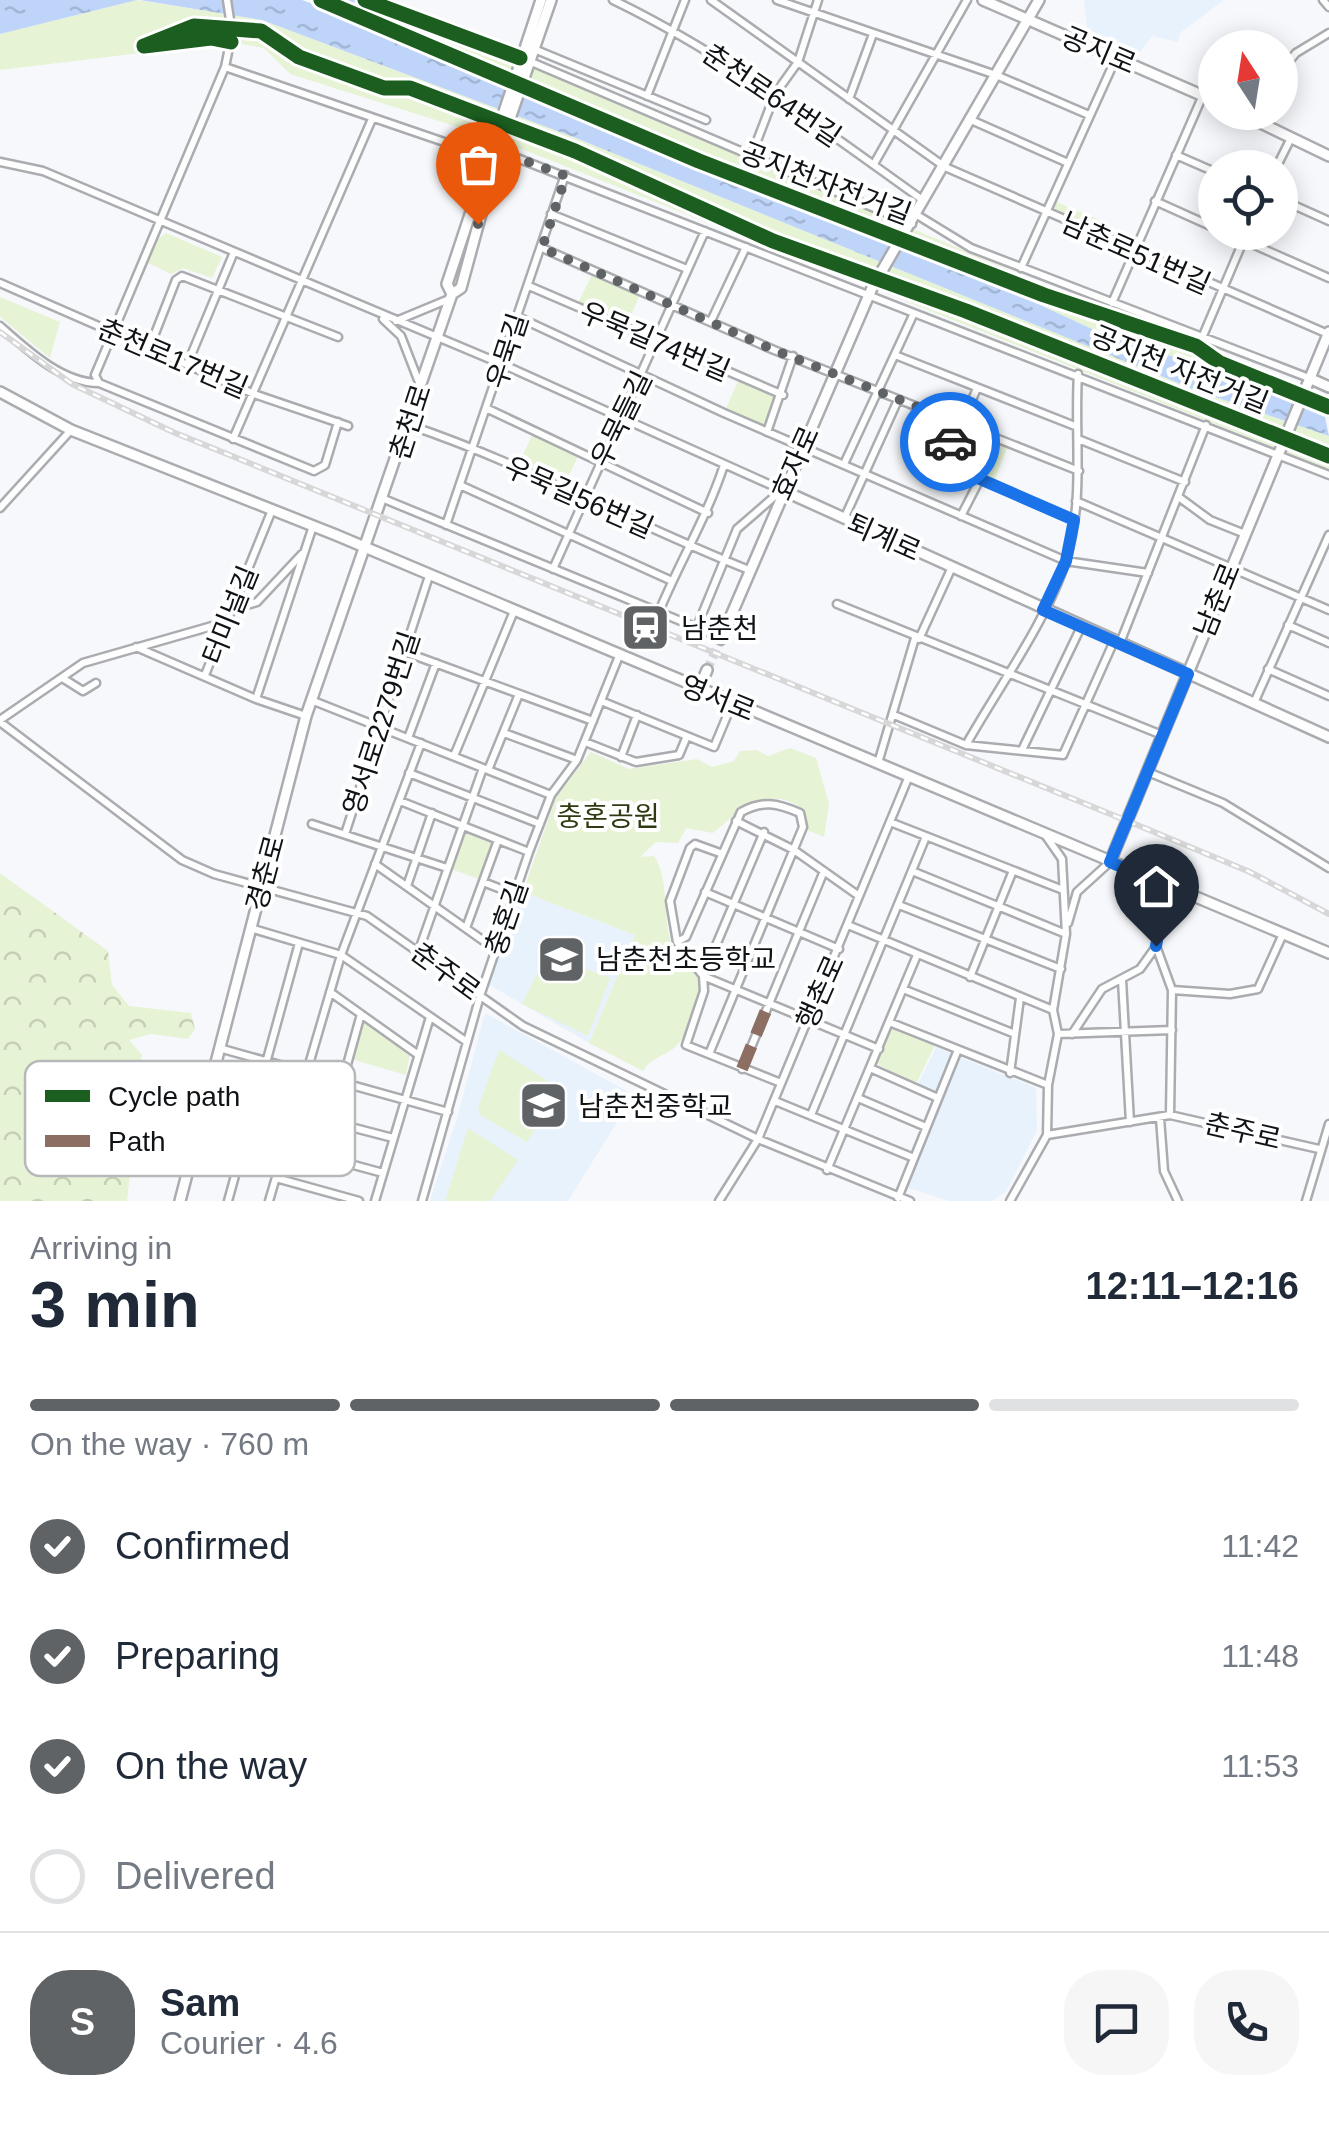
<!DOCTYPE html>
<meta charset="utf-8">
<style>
:root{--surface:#fff;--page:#f6f6f7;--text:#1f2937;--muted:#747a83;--line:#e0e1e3;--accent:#606366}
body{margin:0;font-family:Helvetica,"Noto Sans KR",sans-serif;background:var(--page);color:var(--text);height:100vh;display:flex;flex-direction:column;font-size:38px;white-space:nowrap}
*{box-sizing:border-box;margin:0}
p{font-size:32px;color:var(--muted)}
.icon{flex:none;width:55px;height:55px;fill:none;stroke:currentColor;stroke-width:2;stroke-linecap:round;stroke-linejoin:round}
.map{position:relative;height:1201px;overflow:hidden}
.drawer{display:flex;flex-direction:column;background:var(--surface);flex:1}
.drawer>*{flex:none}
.needle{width:65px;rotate:348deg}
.tools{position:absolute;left:1198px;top:30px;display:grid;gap:20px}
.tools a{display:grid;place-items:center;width:100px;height:100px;border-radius:50%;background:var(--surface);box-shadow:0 5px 25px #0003;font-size:50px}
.pin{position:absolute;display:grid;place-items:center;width:85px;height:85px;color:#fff;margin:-102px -42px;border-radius:50% 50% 50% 0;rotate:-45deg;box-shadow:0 0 10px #0007}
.pin .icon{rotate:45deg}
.courier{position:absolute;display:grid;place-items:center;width:100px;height:100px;margin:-50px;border:8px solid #1a73e8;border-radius:50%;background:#fff;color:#222;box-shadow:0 2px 12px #0007}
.head em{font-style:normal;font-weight:700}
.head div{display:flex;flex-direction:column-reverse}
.head{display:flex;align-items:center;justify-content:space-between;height:170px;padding:0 30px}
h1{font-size:65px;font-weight:700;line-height:75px}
.bar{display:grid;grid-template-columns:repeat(4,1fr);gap:15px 10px;align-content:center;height:120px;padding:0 30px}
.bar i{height:12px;border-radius:8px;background:var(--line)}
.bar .current{background:var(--accent)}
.bar p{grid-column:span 4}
.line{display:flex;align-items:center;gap:25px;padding:0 30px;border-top:2px solid var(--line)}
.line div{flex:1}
.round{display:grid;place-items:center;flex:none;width:105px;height:105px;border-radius:40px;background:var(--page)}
ol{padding:0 30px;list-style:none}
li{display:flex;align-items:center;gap:30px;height:110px}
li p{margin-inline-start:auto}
li .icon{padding:10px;border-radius:50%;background:var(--accent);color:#fff;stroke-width:4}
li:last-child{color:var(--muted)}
li i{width:55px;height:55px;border:5px solid var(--line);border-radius:50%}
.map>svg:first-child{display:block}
.built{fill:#e8f2fc}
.green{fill:#e7f3d5}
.forest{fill:url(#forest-crowns)}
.water{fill:url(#water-ripples)}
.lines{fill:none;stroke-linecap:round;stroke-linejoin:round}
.secondary-tunnel{stroke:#d3d6d9;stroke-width:9;stroke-dasharray:9 4.5;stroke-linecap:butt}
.street-casing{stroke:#aaacaf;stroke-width:11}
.secondary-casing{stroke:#aaacaf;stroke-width:14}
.street{stroke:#fefefe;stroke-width:6}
.secondary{stroke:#fefefe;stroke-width:9}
.rail-casing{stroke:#d7d7d8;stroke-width:6}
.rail{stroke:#fff;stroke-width:2.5;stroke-dasharray:8;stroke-linecap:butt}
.quiet{stroke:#8d6e63;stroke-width:12;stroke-dasharray:25 12;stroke-linecap:butt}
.cycleway-casing{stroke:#fff;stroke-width:21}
.cycleway{stroke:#1b5e20;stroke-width:15}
.done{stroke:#606366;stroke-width:10;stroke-dasharray:0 18}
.route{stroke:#1a73e8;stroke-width:12}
.labels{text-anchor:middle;stroke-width:8;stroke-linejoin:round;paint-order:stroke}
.street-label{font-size:28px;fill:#0f1316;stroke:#fff}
.poi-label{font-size:28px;fill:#0f1316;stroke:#fff;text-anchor:start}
.park-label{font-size:28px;fill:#2e3b12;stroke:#fff}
.key{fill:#fff;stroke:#b7b8b9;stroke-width:2.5}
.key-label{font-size:28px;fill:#0f1316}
</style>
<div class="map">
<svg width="1329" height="1201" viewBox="0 0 1329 1201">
<defs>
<pattern id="forest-crowns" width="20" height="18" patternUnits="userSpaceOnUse" patternTransform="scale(2.5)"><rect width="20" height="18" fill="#e7f3d5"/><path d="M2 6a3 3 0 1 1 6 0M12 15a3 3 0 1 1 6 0" fill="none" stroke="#c5cfb6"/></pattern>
<pattern id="water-ripples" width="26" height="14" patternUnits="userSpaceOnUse" patternTransform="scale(2.5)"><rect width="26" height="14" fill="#bed5f9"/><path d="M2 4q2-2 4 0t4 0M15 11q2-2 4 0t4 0" fill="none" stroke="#a2b6d5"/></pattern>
</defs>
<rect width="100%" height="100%" fill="#f6f8fb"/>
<!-- built -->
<path class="built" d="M1084 0H1224L1180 33 1178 42 1152 36 1138 55 1088 33Z
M523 892 635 935 589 1043 488 984Z
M485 1013 634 1095 568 1201H430L457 1118Z
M936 1047 951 1054 936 1092 918 1084Z
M959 1057 1036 1088 1037 1130 1006 1192 992 1201H949L906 1187Z"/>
<!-- green -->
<path class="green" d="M137 0 262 20 576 138 1198 391 1329 436V469L502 141 290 74 264 48 231 42 0 70V34Z
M355 3 517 60 1024 276 1329 398V418L1199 365 1105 335 995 284 345 20Z
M1054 201 1107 223 1104 231 1050 209Z
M166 233 222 257 212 278 183 268 171 274 146 262 151 244Z
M592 275 640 294 627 325 577 305Z
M0 297 60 322 50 358 0 317Z
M740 377 783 395 767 432 724 413Z
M959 425 1008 445 994 482 983 478 952 438Z
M533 433 579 454 562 490 516 470Z
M790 748 816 758 829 804 824 837 807 830C807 814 804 806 788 801 756 791 736 814 713 833L686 828 678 843 656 842 640 857 654 856C669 880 663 910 670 939 674 956 695 966 699 984 702 999 686 1039 674 1048 661 1058 653 1056 643 1071L589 1043 635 935 523 892 556 797 591 752 629 769 697 759 712 767 734 761 740 751 757 750 768 756Z
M465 829 495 840 481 880 451 869Z
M547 954 610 978 588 1036 522 1004Z
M364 1022 410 1054 406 1075 351 1059Z
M891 1028 935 1045 915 1086 876 1063Z
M499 1050 559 1088 527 1142 480 1115 478 1107Z
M468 1128 518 1160 490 1201H445Z"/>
<!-- forest -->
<path class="forest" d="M0 873 108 951 112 985 129 1006 191 1013 195 1029 188 1039 151 1034 129 1040 142 1055 137 1077 119 1091 131 1097 151 1090H171L173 1103 137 1111 127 1201H0Z"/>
<!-- water -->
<path class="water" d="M0 0H137L0 34Z
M140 0H302L324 8 335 0H357L346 20 995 284 1105 335 1199 365 1325 417 1329 436 1198 391 576 138 262 20Z"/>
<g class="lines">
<!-- secondary-tunnel -->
<path class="secondary-tunnel" d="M707 670 721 639"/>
<defs>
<path id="street" d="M227 0 232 33 225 67 95 375 99 383 314 471 325 465 338 422
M365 0 520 58
M613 0C725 54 823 129 924 201
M711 0 945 167 1328 334
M777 0 996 75 1089 115
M1323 0 1329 7
M534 49 706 120
M529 61 912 224
M225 67 488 157
M1280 72 1296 53 1329 33
M647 96 685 0
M849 99 873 34
M971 120 1068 163
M499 151 1329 475
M752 154 775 94 798 62 818 0
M1176 155 1215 172
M0 162 43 171 159 220 504 365 782 490 737 529 696 629
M874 164 967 0
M1276 168 1291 138
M1280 199 1329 221
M1155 201 1215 228
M551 214 687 269
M917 215 971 248 1309 378
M1225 232 1329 278
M542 248 774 350 1079 471
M1021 268 1116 58
M0 283 254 394 348 426
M529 286 783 395
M1112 303 1203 95
M518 317 724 413 1066 561 1148 573
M383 319 401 336 420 385
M396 321 449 299
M711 321 746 247
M0 326C27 350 62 383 99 383
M1202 338 1247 232
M149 349 176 280 182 276 338 337
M895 355 1075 426
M187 365 234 252
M488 409 708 513
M938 415V428L980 479 1074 520
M962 424 977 388
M409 425C525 464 635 525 749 570
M767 432 793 356
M233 439 372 119
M1078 439 1185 482
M844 464 914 313
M462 486 672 581
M1180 498 1210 520 1245 534
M384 499 722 638
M1076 501 1329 610
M0 508 71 430
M961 516 980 479
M844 519 898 400
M446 525 565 175
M553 569 705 231
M837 604 1162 735
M233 609 257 602 302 554
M658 614C679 563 707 517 724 465
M1288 625 1329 643
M919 639 952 567
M1120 643 1206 425
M136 647 256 699 306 716
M405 652 593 721
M1268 669 1329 696
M205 675 272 510
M64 679 83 691 96 683
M256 699 313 526
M311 700 551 795
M601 701 714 747 732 704
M1254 703 1329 535
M894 715 966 745 1063 755 1114 641
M0 720 83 663 226 622
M0 722 182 860 214 874 367 916 523 1026 758 1139 910 1201
M504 733 577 760
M408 738 436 663
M585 742 636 762 679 755 687 736
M966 745C998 688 1047 621 1066 560 1085 499 1074 436 1078 374
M1022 750 1081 627
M454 756 514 611
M621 757 637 715
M878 763 915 638
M488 770 519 694
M1148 772 1223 803 1329 868
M409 773 540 824
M400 801 529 852
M736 821 794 850 859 896
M890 822 1063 890
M312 824 447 868
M345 834 429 576
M720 853 695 844 690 848 670 901 677 942 703 976 704 991 686 1045 781 1083
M375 864 495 949
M912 871 1066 934
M483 882 514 894
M407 886 432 813
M1167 886 1156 946 1172 990 1170 1115
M705 892 839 949
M899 905 1061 969
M1068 923 1077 892 1110 862
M848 925 1053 1010
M250 928 341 955 467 1042
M466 928 498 840
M677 942 686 937 741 812C763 800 777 803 800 813L803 827 709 1054
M419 950 483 768
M703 976 879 1049
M703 976 764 832
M970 977 1012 873
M1122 980 1130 1122
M903 989 1015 1034
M1172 990 1230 994 1258 989 1283 934
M330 992 417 1054
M889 1022 1048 1085
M1058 1034 1172 1030
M1072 1034 1102 989 1140 969 1155 948
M219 1048 448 1112
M870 1068 938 1098
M742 1069 824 871
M1010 1073 1020 998
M342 1083 361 1014
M858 1098 926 1127
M775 1101 914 1158
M293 1112 393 1138
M811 1115 925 839
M1160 1118 1164 1171 1178 1201
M1047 1135 1170 1115 1319 1149
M284 1146 383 1173
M827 1170 917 955
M276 1178 359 1201
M898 1198 957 1052
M228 1201 299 943
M269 1201 341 955 421 743
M375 1201 430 1017
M422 1201 480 996 529 852 551 795 577 760 619 656
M719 1201 758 1139 909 776
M1010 1201 1047 1135 1048 1085 1058 1034 1053 1010 1066 934 1062 859 1046 836
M1306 1201 1329 1124"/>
<path id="secondary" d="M983 0 1215 101
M1238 112 1329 156
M452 294 447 284 541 0
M1309 378 1329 387
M0 392 71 430 336 535 1329 953
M782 490 1329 737
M721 639 872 288 1039 0
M698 691 707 670
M1110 862 1329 332
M180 1201 306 716 452 294 461 288 496 159 551 0"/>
</defs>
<!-- street casing -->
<use href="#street" class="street-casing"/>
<!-- secondary casing -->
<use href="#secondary" class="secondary-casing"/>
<!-- street -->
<use href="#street" class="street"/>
<!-- secondary -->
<use href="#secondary" class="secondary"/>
<defs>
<path id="rail" d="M0 332 72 384 173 432 1147 829 1250 872 1329 914"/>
</defs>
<!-- rail casing -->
<use href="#rail" class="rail-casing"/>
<!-- rail -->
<use href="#rail" class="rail"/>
<!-- quiet -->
<path class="quiet" d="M742 1069 769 1003"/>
<defs>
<path id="cycleway" d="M321 0 699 161 1044 295 1196 346 1220 363 1329 407
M365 0 520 58
M231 42 211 38 144 46 194 26 261 31 299 57 384 88H410L575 151 773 241 966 311 1329 456"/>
</defs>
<!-- cycleway casing -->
<use href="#cycleway" class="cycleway-casing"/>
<!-- cycleway -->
<use href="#cycleway" class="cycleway"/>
</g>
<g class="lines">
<!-- done -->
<path class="done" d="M478 224 499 151 566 176 542 248 774 350 938 415V428L950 442"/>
<!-- route -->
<path class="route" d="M950 442 980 479 1074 520 1066 561 1043 610 1188 674 1110 862 1167 886 1156 946"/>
</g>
<!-- icons -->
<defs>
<symbol id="station-square" viewBox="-11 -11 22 22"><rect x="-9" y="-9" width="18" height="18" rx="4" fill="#606366" stroke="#fff"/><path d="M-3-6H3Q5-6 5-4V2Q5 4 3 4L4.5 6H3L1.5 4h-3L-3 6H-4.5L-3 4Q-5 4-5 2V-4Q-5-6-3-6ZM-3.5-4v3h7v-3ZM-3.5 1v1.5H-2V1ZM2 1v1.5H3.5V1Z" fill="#fff"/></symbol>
<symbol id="school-square" viewBox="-11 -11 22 22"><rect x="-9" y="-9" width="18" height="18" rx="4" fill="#606366" stroke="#fff"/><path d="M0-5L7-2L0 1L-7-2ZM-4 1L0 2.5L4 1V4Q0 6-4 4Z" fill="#fff"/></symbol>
</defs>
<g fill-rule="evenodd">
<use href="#station-square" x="618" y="600" width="55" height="55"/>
<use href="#school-square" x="534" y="932" width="55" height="55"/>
<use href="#school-square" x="516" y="1078" width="55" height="55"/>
</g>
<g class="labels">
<!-- street labels -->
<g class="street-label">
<text transform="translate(1099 50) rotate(23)" y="10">공지로</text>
<text transform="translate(772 95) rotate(34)" y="10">춘천로64번길</text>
<text transform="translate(826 183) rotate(21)" y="10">공지천자전거길</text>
<text transform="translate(1136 253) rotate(24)" y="10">남춘로51번길</text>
<text transform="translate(655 341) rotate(23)" y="10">우묵길74번길</text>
<text transform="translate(507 351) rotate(-72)" y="10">우묵길</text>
<text transform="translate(173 358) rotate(23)" y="10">춘천로17번길</text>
<text transform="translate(1180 369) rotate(22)" y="10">공지천 자전거길</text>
<text transform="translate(621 419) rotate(-64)" y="10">우묵들길</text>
<text transform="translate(410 422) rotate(-72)" y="10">춘천로</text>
<text transform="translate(795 463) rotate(-66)" y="10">효자로</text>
<text transform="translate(579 497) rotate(24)" y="10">우묵길56번길</text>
<text transform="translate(884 537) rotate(24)" y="10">퇴계로</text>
<text transform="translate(1217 600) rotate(-68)" y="10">남춘로</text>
<text transform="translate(230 615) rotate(-68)" y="10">터미널길</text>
<text transform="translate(718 698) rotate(22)" y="10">영서로</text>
<text transform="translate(381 723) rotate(-72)" y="10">영서로2279번길</text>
<text transform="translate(265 873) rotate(-75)" y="10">경춘로</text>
<text transform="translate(506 918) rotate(-71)" y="10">충혼길</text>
<text transform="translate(446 971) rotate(36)" y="10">춘주로</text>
<text transform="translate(820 992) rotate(-66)" y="10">행촌로</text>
<text transform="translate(1243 1131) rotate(13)" y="10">춘주로</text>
</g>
<!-- poi labels -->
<g class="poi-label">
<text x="681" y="638">남춘천</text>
<text x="596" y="969">남춘천초등학교</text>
<text x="578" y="1116">남춘천중학교</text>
</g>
<!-- park labels -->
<g class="park-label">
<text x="608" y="826">충혼공원</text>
</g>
</g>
<!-- legend -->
<rect x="25" y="1061" width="330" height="115" rx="15" class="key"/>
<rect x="45" y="1090" width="45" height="12" fill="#1b5e20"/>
<rect x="45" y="1135" width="45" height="12" fill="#8d6e63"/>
<g class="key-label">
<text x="108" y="1106">Cycle path</text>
<text x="108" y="1151">Path</text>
</g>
</svg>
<div class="tools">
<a><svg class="needle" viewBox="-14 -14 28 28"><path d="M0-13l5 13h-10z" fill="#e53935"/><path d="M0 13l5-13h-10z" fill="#747a83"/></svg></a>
<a><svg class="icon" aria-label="locate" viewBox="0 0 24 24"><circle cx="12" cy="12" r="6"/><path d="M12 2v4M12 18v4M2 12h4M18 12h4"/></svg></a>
</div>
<div class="pin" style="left:478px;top:224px;background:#ea580c"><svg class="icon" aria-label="bag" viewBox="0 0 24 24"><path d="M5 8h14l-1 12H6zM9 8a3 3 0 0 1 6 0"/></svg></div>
<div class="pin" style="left:1156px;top:946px;background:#1f2937"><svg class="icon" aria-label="home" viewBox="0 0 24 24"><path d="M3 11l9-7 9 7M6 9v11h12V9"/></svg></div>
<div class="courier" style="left:950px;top:442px"><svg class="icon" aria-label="car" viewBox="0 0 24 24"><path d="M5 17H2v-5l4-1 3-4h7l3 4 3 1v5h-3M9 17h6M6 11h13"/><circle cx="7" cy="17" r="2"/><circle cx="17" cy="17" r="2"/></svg></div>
</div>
<section class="drawer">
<div class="head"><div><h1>3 min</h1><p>Arriving in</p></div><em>12:11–12:16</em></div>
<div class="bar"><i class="current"></i><i class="current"></i><i class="current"></i><i></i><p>On the way · 760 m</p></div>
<ol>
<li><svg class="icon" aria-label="check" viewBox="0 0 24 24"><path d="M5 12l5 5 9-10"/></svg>Confirmed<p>11:42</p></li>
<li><svg class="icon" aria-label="check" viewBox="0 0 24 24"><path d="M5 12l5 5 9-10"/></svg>Preparing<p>11:48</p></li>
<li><svg class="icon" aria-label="check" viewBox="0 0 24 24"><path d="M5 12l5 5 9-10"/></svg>On the way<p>11:53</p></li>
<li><i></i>Delivered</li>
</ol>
<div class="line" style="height:180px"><b class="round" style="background:var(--accent);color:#fff">S</b><div><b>Sam</b><p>Courier · 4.6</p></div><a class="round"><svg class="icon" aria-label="chat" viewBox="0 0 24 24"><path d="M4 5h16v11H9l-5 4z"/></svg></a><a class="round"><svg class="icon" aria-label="phone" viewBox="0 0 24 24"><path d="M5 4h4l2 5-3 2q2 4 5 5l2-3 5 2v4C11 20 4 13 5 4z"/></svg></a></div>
</section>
